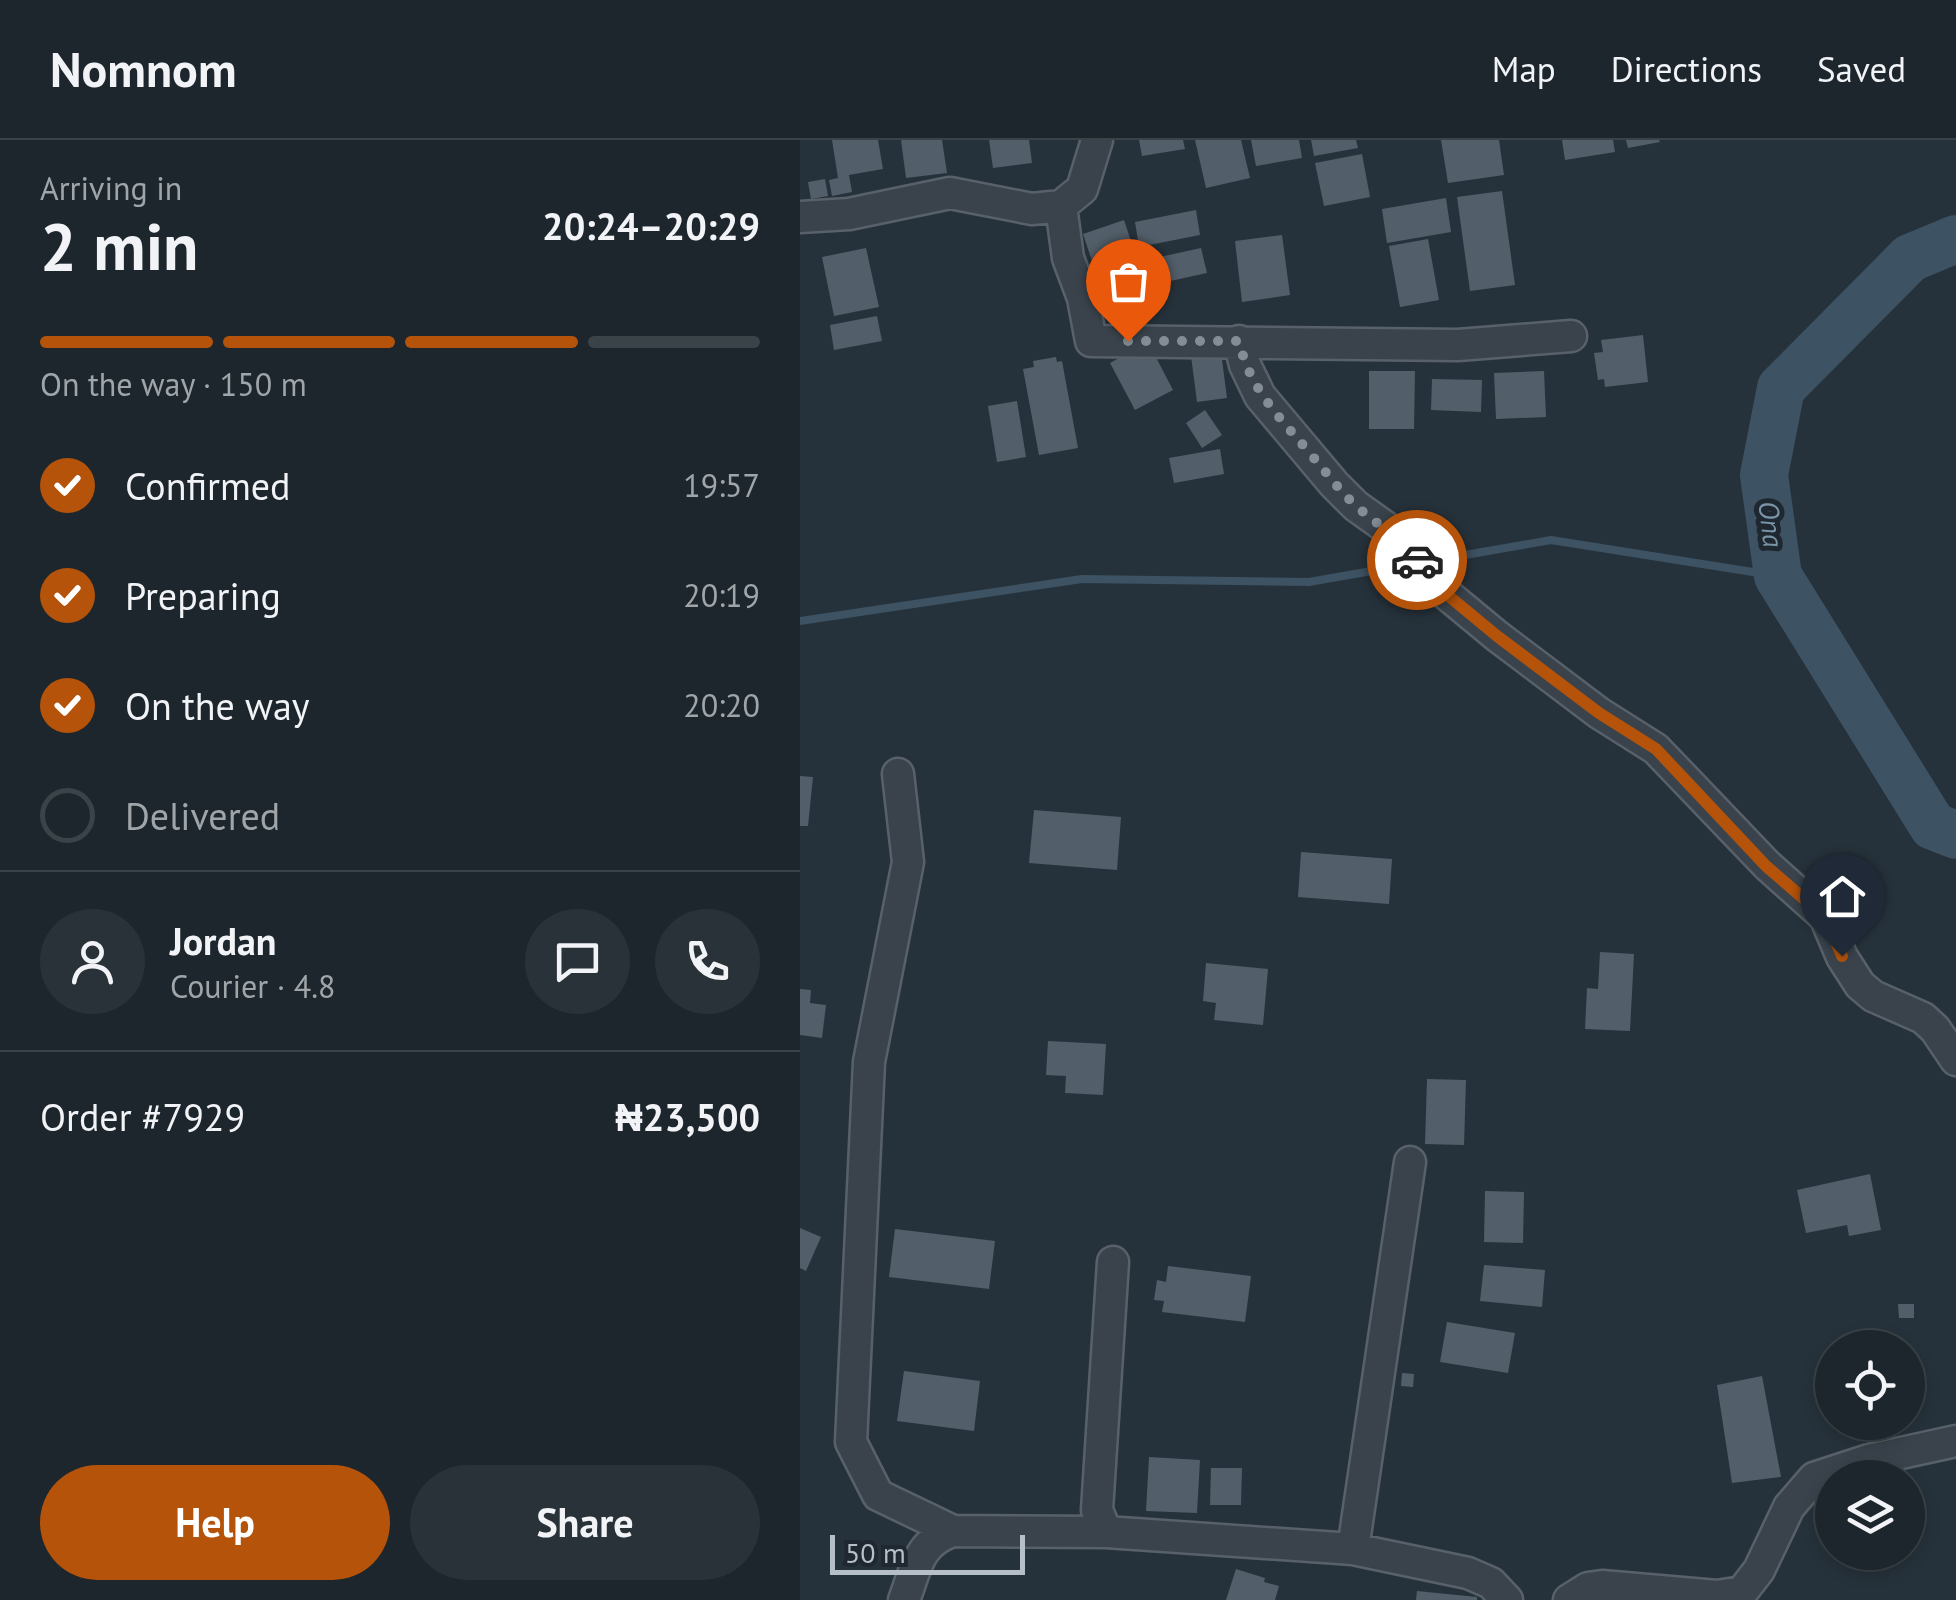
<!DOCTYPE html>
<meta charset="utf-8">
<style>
:root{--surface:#1c262c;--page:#293238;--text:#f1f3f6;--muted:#a0a5a9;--line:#3a4348;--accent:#b45309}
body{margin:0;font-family:"PT Sans",sans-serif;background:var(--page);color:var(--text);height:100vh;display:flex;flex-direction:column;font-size:38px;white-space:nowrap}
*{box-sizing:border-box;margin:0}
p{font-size:32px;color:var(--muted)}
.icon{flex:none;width:55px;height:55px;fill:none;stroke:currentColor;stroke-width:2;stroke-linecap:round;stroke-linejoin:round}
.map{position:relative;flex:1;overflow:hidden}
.drawer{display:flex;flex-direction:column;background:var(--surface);width:800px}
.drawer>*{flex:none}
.tools{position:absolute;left:1015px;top:1190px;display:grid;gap:20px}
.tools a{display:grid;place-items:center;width:110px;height:110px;border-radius:50%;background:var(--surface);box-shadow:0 5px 15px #0003,0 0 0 2px var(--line);font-size:50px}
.scale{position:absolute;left:30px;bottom:25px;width:195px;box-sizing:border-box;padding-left:10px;border:5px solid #b6bec7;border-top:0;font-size:28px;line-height:35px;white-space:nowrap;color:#b6bec7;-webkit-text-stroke:8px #1f2830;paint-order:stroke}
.pin{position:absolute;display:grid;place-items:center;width:85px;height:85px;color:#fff;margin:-102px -42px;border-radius:50% 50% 50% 0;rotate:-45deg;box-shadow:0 0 10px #0007}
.pin .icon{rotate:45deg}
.courier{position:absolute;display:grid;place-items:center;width:100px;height:100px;margin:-50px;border:8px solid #b45309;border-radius:50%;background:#fff;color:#222;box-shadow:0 2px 12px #0007}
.overview em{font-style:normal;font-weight:800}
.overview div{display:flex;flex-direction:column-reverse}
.overview{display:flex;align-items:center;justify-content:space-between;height:170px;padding:0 40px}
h1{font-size:65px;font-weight:800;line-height:75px}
.bar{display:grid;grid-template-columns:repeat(4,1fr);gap:15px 10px;align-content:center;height:120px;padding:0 40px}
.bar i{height:12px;border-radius:8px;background:var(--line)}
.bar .active{background:var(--accent)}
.bar p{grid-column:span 4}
.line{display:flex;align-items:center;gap:25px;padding:0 40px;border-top:2px solid var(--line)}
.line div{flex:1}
.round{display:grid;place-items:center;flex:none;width:105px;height:105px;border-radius:52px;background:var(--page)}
ol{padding:0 40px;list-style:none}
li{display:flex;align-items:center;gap:30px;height:110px}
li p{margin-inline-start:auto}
li .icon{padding:10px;border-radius:50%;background:var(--accent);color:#fff;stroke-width:4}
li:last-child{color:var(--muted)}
li i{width:55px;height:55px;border:5px solid var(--line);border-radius:50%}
.cta{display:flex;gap:20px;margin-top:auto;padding:20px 40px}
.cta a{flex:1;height:115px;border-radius:60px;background:var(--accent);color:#fff;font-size:40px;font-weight:800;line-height:115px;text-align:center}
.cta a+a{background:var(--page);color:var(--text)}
header{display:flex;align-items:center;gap:60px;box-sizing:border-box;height:140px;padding:0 50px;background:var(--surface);border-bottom:2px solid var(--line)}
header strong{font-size:48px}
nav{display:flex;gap:55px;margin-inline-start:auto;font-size:35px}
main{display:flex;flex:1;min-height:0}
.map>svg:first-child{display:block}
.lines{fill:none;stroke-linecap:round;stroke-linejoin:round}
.stream{stroke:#3d5262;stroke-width:8}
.river{stroke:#3d5262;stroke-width:48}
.building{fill:#525e69}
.minor-casing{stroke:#586169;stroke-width:35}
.minor{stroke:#3a434c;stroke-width:30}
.done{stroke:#848d96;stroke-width:10;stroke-dasharray:0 18}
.route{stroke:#b45309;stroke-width:12}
.labels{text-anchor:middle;stroke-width:10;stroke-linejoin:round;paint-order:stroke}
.water-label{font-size:28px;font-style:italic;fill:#7993a7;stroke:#1f2830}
</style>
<header>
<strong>Nomnom</strong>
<nav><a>Map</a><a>Directions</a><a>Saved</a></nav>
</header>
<main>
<section class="drawer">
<div class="overview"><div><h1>2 min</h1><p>Arriving in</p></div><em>20:24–20:29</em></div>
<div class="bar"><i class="active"></i><i class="active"></i><i class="active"></i><i></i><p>On the way · 150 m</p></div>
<ol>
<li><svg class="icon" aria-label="check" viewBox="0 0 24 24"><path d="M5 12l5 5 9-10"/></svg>Confirmed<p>19:57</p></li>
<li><svg class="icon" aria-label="check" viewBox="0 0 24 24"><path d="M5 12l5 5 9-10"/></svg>Preparing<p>20:19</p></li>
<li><svg class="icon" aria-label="check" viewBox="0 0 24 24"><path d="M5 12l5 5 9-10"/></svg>On the way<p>20:20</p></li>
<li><i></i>Delivered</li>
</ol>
<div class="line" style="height:180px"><a class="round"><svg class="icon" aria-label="person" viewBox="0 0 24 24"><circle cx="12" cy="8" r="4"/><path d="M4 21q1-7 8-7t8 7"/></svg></a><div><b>Jordan</b><p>Courier · 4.8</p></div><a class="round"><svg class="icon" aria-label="chat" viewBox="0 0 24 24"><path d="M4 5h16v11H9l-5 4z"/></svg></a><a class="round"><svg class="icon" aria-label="phone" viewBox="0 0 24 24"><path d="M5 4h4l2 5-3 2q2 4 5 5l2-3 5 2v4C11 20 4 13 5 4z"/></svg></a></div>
<div class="line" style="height:130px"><div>Order #7929</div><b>₦23,500</b></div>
<div class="cta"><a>Help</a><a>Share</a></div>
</section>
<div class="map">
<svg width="1156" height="1460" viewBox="0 0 1156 1460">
<rect width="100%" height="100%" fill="#26323b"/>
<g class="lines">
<!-- stream -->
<path class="stream" d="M625 422 751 400 978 436
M0 481 282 439 509 442 606 425"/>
<!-- river -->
<path class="river" d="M1156 99 1110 118 981 248 964 335 978 436 1133 686 1156 695"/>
</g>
<!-- building -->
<path class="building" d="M32 0H78L83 29 49 35 52 52 32 56 29 40 38 38Z
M101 0H142L147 33 106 38Z
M189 0H229L232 23 193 28Z
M339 0H383L385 9 342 16Z
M395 0H441L450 38 406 48Z
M451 0H499L502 18 456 26Z
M511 0H556L558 8 514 16Z
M641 0H699L704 35 648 43Z
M762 0H813L815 12 765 20Z
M826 0H859L860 2 828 8Z
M562 14 570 57 524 66 515 23Z
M25 39 28 56 11 59 8 42Z
M702 51 715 145 670 151 657 57Z
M646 58 651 92 587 103 582 69Z
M396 70 400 95 339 107 335 82Z
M324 80 334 110 293 124 283 94Z
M482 95 490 155 442 162 435 101Z
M628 99 639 160 600 167 589 106Z
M66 108 79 167 34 176 22 117Z
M401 108 407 133 352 145 346 120Z
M335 115 349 163 303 176 289 128Z
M77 176 82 201 34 210 30 185Z
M843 195 848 242 805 247 804 239 798 240 794 213 803 212 801 200Z
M348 202 373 250 335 270 310 223Z
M421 212 427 258 397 262 391 216Z
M256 217 257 222 262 221 278 308 239 315 223 229 234 227 233 221Z
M569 231H615L614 289H569Z
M744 231 746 277 696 279 694 233Z
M632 239 682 240 681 272 631 270Z
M217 261 226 317 197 322 188 266Z
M405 270 422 295 402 308 386 283Z
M420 309 424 334 374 343 369 318Z
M0 636 13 637 8 686H0Z
M234 670 321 677 317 730 229 723Z
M501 712 592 719 589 764 498 757Z
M800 812 834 814 830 891 785 889 787 848 798 849Z
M406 823 468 829 463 885 414 880 416 863 403 861Z
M0 849 11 850 10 863 26 865 22 898 0 895Z
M248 901 306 904 303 955 265 953 266 936 246 935Z
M627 939 666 940 664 1005 625 1004Z
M1070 1034 1081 1090 1049 1096 1047 1085 1006 1093 997 1050Z
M685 1051 724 1052 723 1103 684 1102Z
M0 1088 21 1097 6 1131 0 1128Z
M95 1089 195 1101 189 1149 89 1137Z
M684 1125 745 1130 742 1167 680 1161Z
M368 1126 451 1136 445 1182 362 1172 364 1161 354 1160 357 1140 366 1142Z
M1098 1164H1114V1178H1099Z
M647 1182 715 1193 708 1233 640 1222Z
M104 1231 180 1241 174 1291 97 1281Z
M602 1233 614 1234 613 1247 601 1246Z
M962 1236 981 1337 932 1343 917 1245Z
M349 1317 400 1320 397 1373 346 1371Z
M411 1328H442L441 1365H410Z
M436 1429 465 1438 464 1442 479 1446 475 1460H426Z
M617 1451 677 1457V1460H616Z"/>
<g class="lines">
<defs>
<path id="minor" d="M261 66 268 118 283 158 291 201 658 205 771 196
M0 77 49 74 150 53 232 69 261 66 282 49 297 0
M439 201 445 225 460 256 534 344 556 366 584 386 639 448 697 496 799 573 856 609 967 725 1025 777 1042 817 1060 845 1073 856 1123 878 1135 889 1156 920
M98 634 108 722 69 922 51 1302 78 1355 153 1391
M313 1122 297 1370 306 1392 553 1409 668 1433 691 1443 707 1460
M553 1409 610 1022
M104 1460C116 1429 118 1402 153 1391L306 1392
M769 1460 788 1448 802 1446 917 1456 942 1452 959 1430 989 1367 1014 1338 1069 1320 1156 1301"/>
</defs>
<!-- minor casing -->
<use href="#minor" class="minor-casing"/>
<!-- minor -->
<use href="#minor" class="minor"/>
</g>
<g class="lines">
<!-- done -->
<path class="done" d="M328 201H439C450 251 482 279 513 317 527 333 538 349 554 364 575 383 599 397 617 420"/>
<!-- route -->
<path class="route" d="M617 420 639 448 697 496 799 573 856 609 966 726 1026 778 1042 816"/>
</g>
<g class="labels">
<!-- water labels -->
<g class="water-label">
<text transform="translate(971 384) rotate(83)" y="10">Ona</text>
</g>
</g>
</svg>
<div class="tools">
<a><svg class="icon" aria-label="locate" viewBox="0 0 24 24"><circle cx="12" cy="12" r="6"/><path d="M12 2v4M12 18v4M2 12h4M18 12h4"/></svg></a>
<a><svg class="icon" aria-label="layers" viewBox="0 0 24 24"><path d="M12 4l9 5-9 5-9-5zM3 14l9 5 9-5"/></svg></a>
</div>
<div class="scale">50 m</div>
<div class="pin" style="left:328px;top:201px;background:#ea580c"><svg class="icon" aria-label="bag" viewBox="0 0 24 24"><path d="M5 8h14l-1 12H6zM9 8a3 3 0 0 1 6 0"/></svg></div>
<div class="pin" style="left:1042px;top:816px;background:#1f2937"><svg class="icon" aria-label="home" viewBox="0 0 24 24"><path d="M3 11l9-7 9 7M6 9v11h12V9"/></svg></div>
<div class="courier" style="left:617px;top:420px"><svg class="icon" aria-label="car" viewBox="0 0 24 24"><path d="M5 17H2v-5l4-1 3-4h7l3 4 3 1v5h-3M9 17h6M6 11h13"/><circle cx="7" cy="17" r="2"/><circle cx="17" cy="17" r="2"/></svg></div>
</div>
</main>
